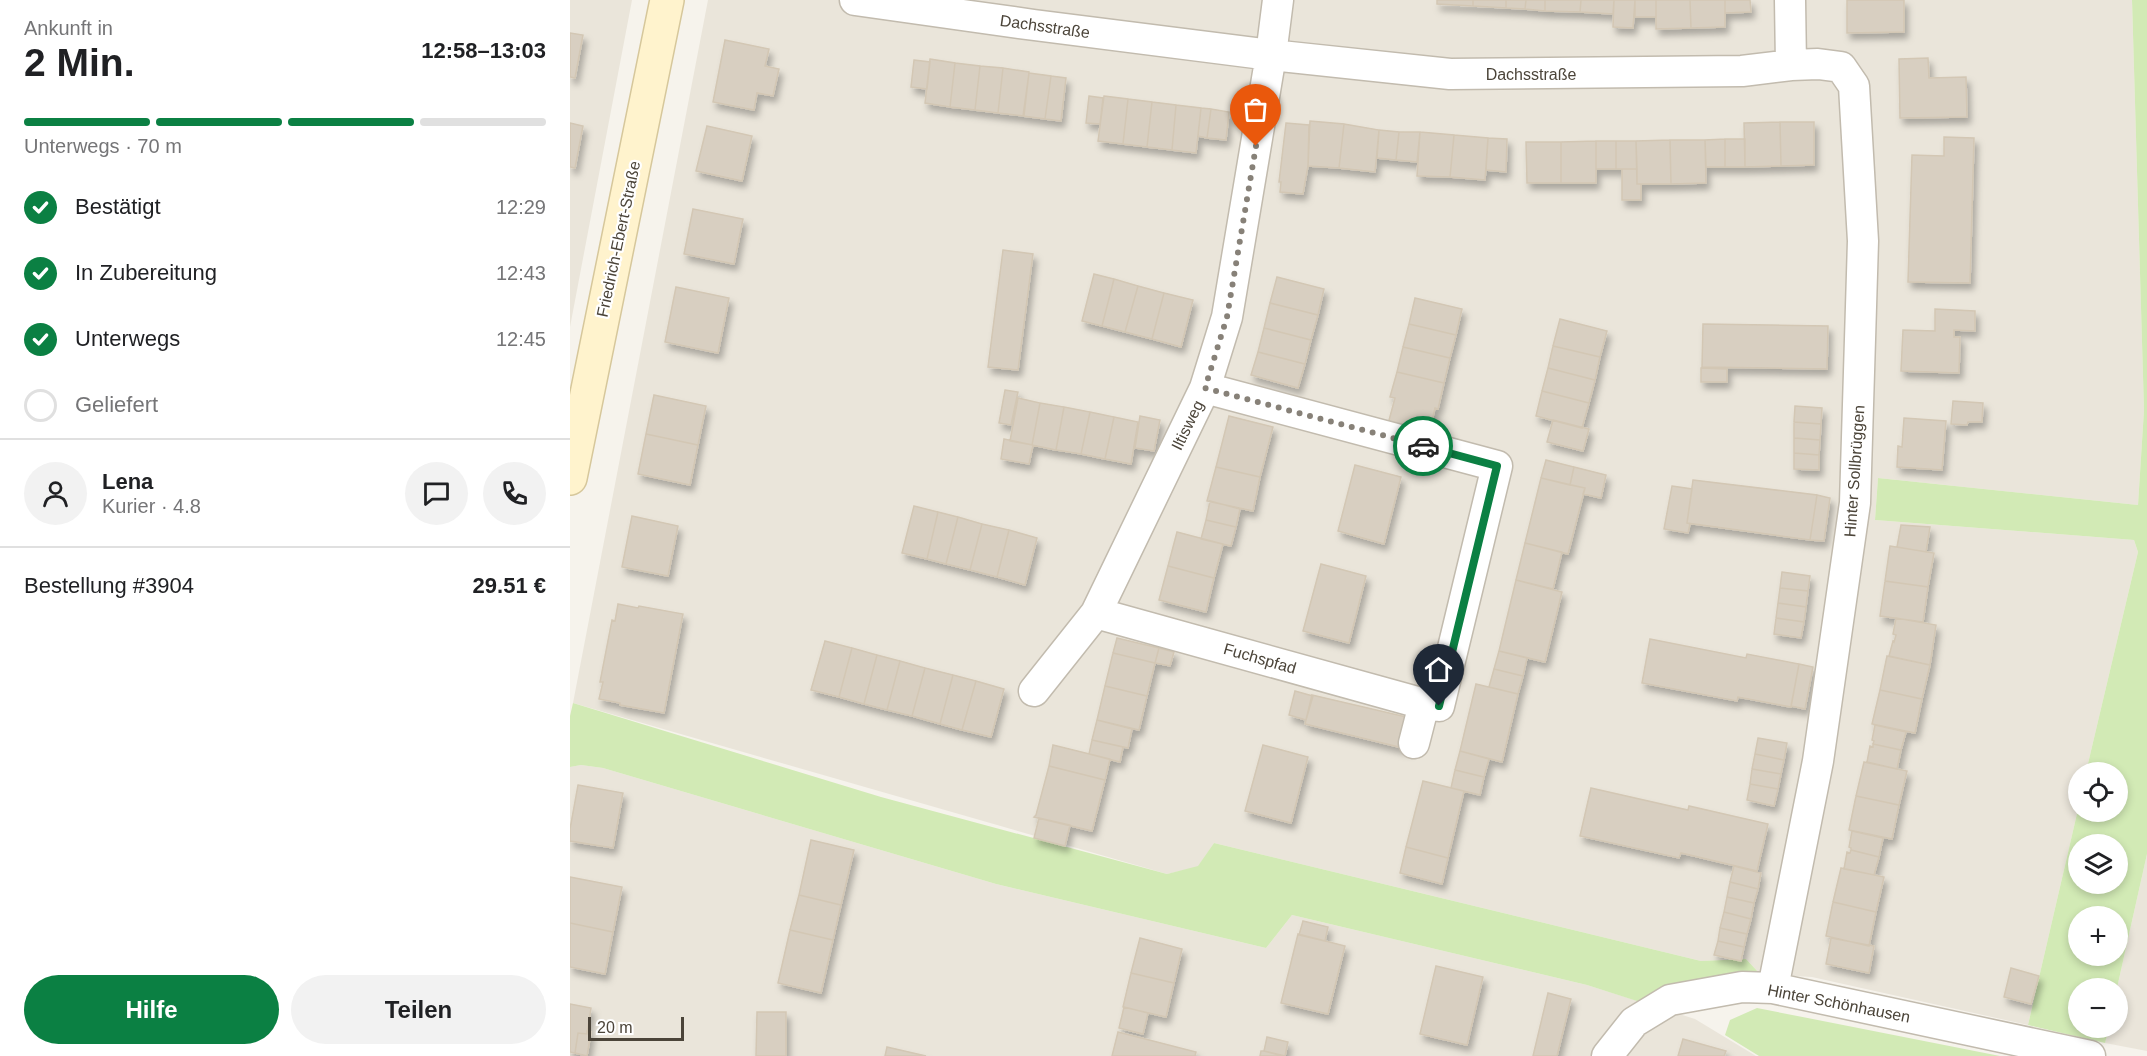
<!DOCTYPE html>
<html lang="de">
<meta charset="utf-8">
<style>
:root{--surface:#fff;--page:#f2f2f2;--text:#202124;--muted:#757577;--line:#e0e0e0;--accent:#0b8043}
body{margin:0;font-family:Arial,sans-serif;background:var(--page);color:var(--text);height:100vh;display:flex;flex-direction:column;font-size:22px;white-space:nowrap}
*{box-sizing:border-box;margin:0}
p{font-size:20px;color:var(--muted)}
.icon{flex:none;width:33px;height:33px;fill:none;stroke:currentColor;stroke-width:2;stroke-linecap:round;stroke-linejoin:round}
.map{position:relative;flex:1;overflow:hidden}
.drawer{display:flex;flex-direction:column;background:var(--surface);width:570px}
.drawer>*{flex:none}
.fabs{position:absolute;left:1498px;top:762px;display:grid;gap:12px}
.fabs a{display:grid;place-items:center;width:60px;height:60px;border-radius:50%;background:var(--surface);box-shadow:0 3px 9px #0003;font-size:30px}
.scale{position:absolute;left:18px;bottom:15px;width:96px;box-sizing:border-box;padding-left:6px;border:3px solid #4b4439;border-top:0;font-size:16px;line-height:21px;white-space:nowrap;color:#4b4439;-webkit-text-stroke:4px #fff;paint-order:stroke}
.pin{position:absolute;display:grid;place-items:center;width:51px;height:51px;color:#fff;margin:-62px -26px;border-radius:50% 50% 50% 0;rotate:-45deg;box-shadow:0 0 6px #0007}
.pin .icon{rotate:45deg}
.courier{position:absolute;display:grid;place-items:center;width:60px;height:60px;margin:-30px;border:4px solid #0b8043;border-radius:50%;background:#fff;color:#222;box-shadow:0 2px 8px #0007}
.summary em{font-style:normal;font-weight:700}
.summary div{display:flex;flex-direction:column-reverse}
.summary{display:flex;align-items:center;justify-content:space-between;height:102px;padding:0 24px}
h1{font-size:39px;font-weight:700;line-height:45px}
.bar{display:grid;grid-template-columns:repeat(4,1fr);gap:9px 6px;align-content:center;height:72px;padding:0 24px}
.bar i{height:8px;border-radius:4px;background:var(--line)}
.bar .selected{background:var(--accent)}
.bar p{grid-column:span 4}
.line{display:flex;align-items:center;gap:15px;padding:0 24px;border-top:2px solid var(--line)}
.line div{flex:1}
.round{display:grid;place-items:center;flex:none;width:63px;height:63px;border-radius:32px;background:var(--page)}
ol{padding:0 24px;list-style:none}
li{display:flex;align-items:center;gap:18px;height:66px}
li p{margin-inline-start:auto}
li .icon{padding:6px;border-radius:50%;background:var(--accent);color:#fff;stroke-width:4}
li:last-child{color:var(--muted)}
li i{width:33px;height:33px;border:3px solid var(--line);border-radius:50%}
.cta{display:flex;gap:12px;margin-top:auto;padding:12px 24px}
.cta a{flex:1;height:69px;border-radius:36px;background:var(--accent);color:#fff;font-size:24px;font-weight:700;line-height:69px;text-align:center}
.cta a+a{background:var(--page);color:var(--text)}
main{display:flex;flex:1;min-height:0}
.map>svg:first-child{display:block}
.residential{fill:#eae5da}
.green{fill:#d2eab5;fill-rule:evenodd}
.building{fill:#d8cfc1;stroke:#d3c7b4;stroke-width:1.5;filter:url(#shadow)}
.lines{fill:none;stroke-linecap:round;stroke-linejoin:round}
.street-casing{stroke:#c2bbae;stroke-width:33}
.secondary-casing{stroke:#d6c79b;stroke-width:36}
.street{stroke:#fff;stroke-width:30}
.secondary{stroke:#fff3cd;stroke-width:33}
.done{stroke:#878178;stroke-width:6;stroke-dasharray:0 10.8}
.route{stroke:#0b8043;stroke-width:8}
.labels{text-anchor:middle;stroke-width:4.5;stroke-linejoin:round;paint-order:stroke}
.street-label{font-size:16px;fill:#4b4439;stroke:#fff}
</style>
<main>
<section class="drawer">
<div class="summary"><div><h1>2 Min.</h1><p>Ankunft in</p></div><em>12:58–13:03</em></div>
<div class="bar"><i class="selected"></i><i class="selected"></i><i class="selected"></i><i></i><p>Unterwegs · 70 m</p></div>
<ol>
<li><svg class="icon" aria-label="check" viewBox="0 0 24 24"><path d="M5 12l5 5 9-10"/></svg>Bestätigt<p>12:29</p></li>
<li><svg class="icon" aria-label="check" viewBox="0 0 24 24"><path d="M5 12l5 5 9-10"/></svg>In Zubereitung<p>12:43</p></li>
<li><svg class="icon" aria-label="check" viewBox="0 0 24 24"><path d="M5 12l5 5 9-10"/></svg>Unterwegs<p>12:45</p></li>
<li><i></i>Geliefert</li>
</ol>
<div class="line" style="height:108px"><a class="round"><svg class="icon" aria-label="person" viewBox="0 0 24 24"><circle cx="12" cy="8" r="4"/><path d="M4 21q1-7 8-7t8 7"/></svg></a><div><b>Lena</b><p>Kurier · 4.8</p></div><a class="round"><svg class="icon" aria-label="chat" viewBox="0 0 24 24"><path d="M4 5h16v11H9l-5 4z"/></svg></a><a class="round"><svg class="icon" aria-label="phone" viewBox="0 0 24 24"><path d="M5 4h4l2 5-3 2q2 4 5 5l2-3 5 2v4C11 20 4 13 5 4z"/></svg></a></div>
<div class="line" style="height:78px"><div>Bestellung #3904</div><b>29.51 €</b></div>
<div class="cta"><a>Hilfe</a><a>Teilen</a></div>
</section>
<div class="map">
<svg width="1577" height="1056" viewBox="0 0 1577 1056">
<defs>
<filter id="shadow"><feDropShadow dx="3.5" dy="6" stdDeviation="3" flood-color="#0004"/></filter>
</defs>
<rect width="100%" height="100%" fill="#f6f3ec"/>
<!-- residential -->
<path class="residential" d="M0 0H62L0 327Z
M138 0H1562L1574 410 1568 505 1308 478 1305 520 1564 540 1568 552 1516 772H1509V805L1458 1025 1242 977 1190 974 1176 959 1131 961 644 843 628 867 597 874 3 703Z
M11 765 33 768 426 884 696 948 722 915 1017 985 1125 1019 1186 1056H0V767Z
M1577 854V1051L1535 1043 1539 1028H1548L1547 988Z"/>
<!-- green -->
<path class="green" d="M1562 0H1577V854L1547 988H1509V1028H1539L1535 1043 1458 1025 1509 805V812H1548V772H1516L1568 552 1564 540 1305 520 1308 478 1568 505 1574 410ZM1509 844H1548V884H1509ZM1509 916H1548V956H1509Z
M3 703 311 797 597 874 628 866 644 843 1131 961 1176 959 1190 974 1070 1002 1017 985 722 915 696 948 426 884 33 768 11 765 0 767V716Z
M1187 1008 1430 1056H1189L1155 1035 1160 1020Z"/>
<!-- building -->
<path class="building" d="M867 0H903V6L867 4Z
M903 0H936V8L903 6Z
M936 0H956L955 9 936 8Z
M956 0H975V11L955 9Z
M975 0H1011L1010 12 975 11Z
M1011 0H1044L1043 14 1010 12Z
M1044 0H1065L1063 28 1043 27Z
M1065 0H1086V17H1065Z
M1086 0H1120L1121 28 1086 29Z
M1120 0H1155V27L1121 28Z
M1155 0H1180L1181 12 1155 13Z
M1277 0H1334V32L1277 33Z
M0 33 13 35 5 78 0 77Z
M155 40 199 49 195 66 209 69 203 96 187 93 184 110 143 102Z
M1358 58 1359 78 1396 77 1397 117 1330 118 1329 59Z
M360 59 385 63 380 107 355 103Z
M344 60 360 62 357 89 341 87Z
M385 63 410 66 405 110 380 107Z
M410 66 433 68 428 113 405 110Z
M433 68 459 72 454 116 428 113Z
M459 73 481 76 475 119 453 116Z
M481 76 496 78 491 121 475 119Z
M519 96 533 98 530 124 516 123Z
M534 96 558 99 553 144 528 141Z
M558 99 582 102 577 147 553 144Z
M582 102 606 105 602 150 577 147Z
M606 105 631 108 626 153 602 150Z
M631 108 641 109 637 138 628 136Z
M641 109 659 112 656 140 637 138Z
M740 121 774 124 769 168 738 166Z
M1210 122 1211 166 1175 167 1174 123Z
M1210 122H1244V165L1211 166Z
M0 123 13 126 5 168 0 167Z
M716 123 739 125 738 166 733 194 710 192 711 182H709Z
M774 124 809 130 805 172 769 168Z
M137 126 182 136 172 181 126 171Z
M809 130 829 132 826 160 807 158Z
M829 132H850L847 162 826 160Z
M850 132 884 135 880 177 847 176Z
M884 135 918 138 915 180 880 177Z
M1374 137 1404 138 1400 283 1338 282 1342 155 1374 156Z
M918 138 937 139 936 172 916 170Z
M1155 139V167H1136L1135 140Z
M1155 139H1175V167H1155Z
M1100 140 1101 184H1067L1066 141Z
M1100 140H1135L1136 183 1101 184Z
M1026 141V183H991V142Z
M1026 141H1046V169H1026Z
M1046 141H1066L1067 169H1046Z
M956 142H991V183H957Z
M1052 169H1067V184H1071V200H1052Z
M123 209 173 219 164 264 114 254Z
M433 250 463 254 448 370 418 367Z
M524 274 544 279 532 326 512 321Z
M707 277 754 289 748 315 700 303Z
M544 279 568 286 555 332 532 326Z
M568 286 594 293 582 339 555 332Z
M106 287 159 298 148 353 95 342Z
M594 293 623 300 611 347 582 339Z
M845 298 892 309 886 335 839 324Z
M700 303 748 315 741 340 694 328Z
M1365 309 1405 311V331L1384 330V337H1390L1389 373 1331 371 1333 330 1365 331Z
M990 319 1037 331 1030 357 983 346Z
M839 324 886 335 880 358 833 347Z
M1133 324 1258 326 1257 369 1132 367Z
M694 328 741 340 735 364 688 352Z
M983 346 1030 357 1025 380 978 368Z
M833 347 880 358 874 383 827 372Z
M688 352 735 364 728 388 681 375Z
M978 368 1025 380 1019 403 972 391Z
M1131 368 1157 369V382H1131Z
M827 372 874 383 868 409 865 408 862 421 845 432 818 424 825 398 820 397Z
M435 390 448 392 441 425 429 423Z
M972 391 1019 403 1012 428 966 416Z
M84 395 136 406 128 445 76 434Z
M448 398 470 403 462 445 440 441Z
M1383 401 1413 403 1412 422H1398L1397 425 1381 424Z
M470 403 494 407 486 450 462 445Z
M1225 406 1252 408 1251 424 1224 422Z
M494 407 520 412 511 454 486 450Z
M520 412 544 417 535 459 511 454Z
M570 416 590 420 584 451 565 448Z
M659 416 703 427 690 477 646 467Z
M544 417 568 422 561 464 535 459Z
M1334 418 1376 421 1372 470 1327 467 1328 446 1332 447Z
M983 420 1019 429 1013 451 977 442Z
M1224 422 1251 424 1250 440 1224 438Z
M76 434 128 445 120 485 68 474Z
M1224 438 1250 440 1249 455 1224 453Z
M434 439 463 445 459 464 431 459Z
M1224 453 1249 455V470L1224 469Z
M976 460 1004 467 1000 485 971 478Z
M785 465 831 477 814 544 768 531Z
M646 467 690 477 683 511 637 501Z
M1004 467 1036 475 1031 498 1013 494 1015 488 1000 485Z
M971 478 1015 488 998 554 955 543Z
M1123 480 1247 495 1240 540 1117 523Z
M1102 486 1122 489 1117 523 1120 524 1118 533 1094 529Z
M1247 495 1260 498 1254 541 1240 540Z
M640 501 670 509 666 527 636 520Z
M344 506 368 512 357 559 332 553Z
M368 512 388 517 376 564 357 559Z
M62 516 108 526 98 576 52 567Z
M388 517 412 524 400 570 376 564Z
M636 520 666 527 661 546 631 539Z
M412 524 439 530 427 577 400 570Z
M1331 525 1360 527 1356 552 1327 547Z
M439 530 467 538 455 585 427 577Z
M607 532 653 544 644 578 598 566Z
M955 543 992 552 983 589 946 580Z
M1320 546 1364 553 1358 587 1315 581Z
M751 564 796 576 779 643 733 631Z
M598 566 644 578 636 612 589 600Z
M1212 572 1240 576 1238 591 1210 588Z
M946 580 992 592 975 662 929 651Z
M1315 581 1358 587 1353 622 1310 616Z
M1210 588 1238 591 1236 607 1208 603Z
M1208 603 1236 607 1234 622 1206 618Z
M48 604 68 608 69 606 113 614 94 713 50 705V703L29 699 33 682H30L42 620 45 621Z
M1206 618 1234 622 1231 638 1204 634Z
M1326 618 1366 625 1360 665 1319 656 1323 641 1324 642 1326 635 1323 634Z
M547 638 589 648 585 663 543 653Z
M1080 639 1176 658 1177 654 1229 664 1221 707 1168 697 1167 701 1072 683Z
M255 641 282 648 269 697 241 690Z
M282 648 307 655 294 704 269 697Z
M589 648 604 652 600 666 585 663Z
M929 651 957 658 953 676 924 669Z
M543 653 585 663 577 696 535 686Z
M307 655 330 661 317 710 294 704Z
M1317 656 1360 665 1352 699 1310 690Z
M330 661 355 668 342 716 317 710Z
M1229 664 1243 667 1235 709 1221 706Z
M355 668 383 675 370 724 342 716Z
M924 669 953 676 948 694 919 687Z
M383 675 406 681 392 730 370 724Z
M406 681 434 689 421 737 392 730Z
M906 684 948 694 932 762 890 751Z
M535 686 577 696 569 730 527 720Z
M1310 690 1352 699 1345 733 1302 724Z
M725 691 743 696 736 720 719 715Z
M742 695 845 719 837 749 735 724Z
M527 720 562 729 558 748 522 740Z
M1305 725 1336 732 1331 750 1303 744 1304 741 1302 740Z
M1188 738 1217 743 1214 760 1185 754Z
M522 740 553 747 550 762 519 754Z
M1303 744 1331 750 1327 769 1297 762 1300 746 1303 747Z
M483 745 540 759 535 780 479 766Z
M693 745 738 757 721 823 675 811Z
M890 751 919 759 914 777 885 770Z
M1185 754 1214 760 1211 774 1182 769Z
M1294 762 1337 771 1329 805 1286 796Z
M479 766 535 780 522 831 464 817 466 815Z
M1182 769 1211 774 1208 789 1180 784Z
M885 770 914 777 910 795 881 788Z
M853 781 894 791 878 858 836 847Z
M1180 784 1208 789 1204 806 1177 800Z
M8 785 53 793 43 848 0 841V829Z
M1021 788 1118 810 1119 806 1198 824 1187 871 1111 853 1109 858 1010 836Z
M1286 796 1329 805 1322 839 1279 830Z
M469 818 500 825 495 846 464 838Z
M1282 831 1313 838 1309 857 1281 850V848L1279 847Z
M241 840 284 850 271 905 229 895Z
M836 847 878 858 872 884 830 873Z
M1281 850 1309 857 1304 875 1274 869 1277 852 1280 853Z
M1164 866 1191 873 1188 889 1160 882Z
M1271 868 1314 877 1306 912 1263 902Z
M0 877 52 887 43 932 0 923Z
M1160 882 1188 889 1184 903 1157 897Z
M229 895 271 905 263 940 220 930Z
M1157 897 1184 903 1181 919 1154 912Z
M1263 902 1306 912 1299 946 1256 936Z
M1154 912 1181 919 1177 934 1150 928Z
M733 921 758 927 755 941 729 935Z
M0 923 43 932 35 974 0 967Z
M1150 928 1177 934 1174 947 1148 941Z
M220 930 263 940 251 993 208 983Z
M728 934 775 946 758 1014 711 1003Z
M570 938 612 949 604 983 561 973Z
M1261 938 1304 946 1299 973 1256 964Z
M1148 941 1174 947 1171 961 1144 955Z
M866 966 913 977 897 1045 850 1034Z
M1441 968 1469 976 1461 1004 1434 997Z
M561 973 604 983 596 1017 553 1007Z
M978 993 1001 999 987 1056H963Z
M0 1004 21 1008 17 1034 8 1033 5 1053 0 1052Z
M554 1007 578 1013 573 1034 549 1028Z
M187 1012H216V1056H186Z
M17 1031 21 1032 17 1056 5 1053 8 1033 17 1034Z
M548 1032 626 1052 625 1056H542Z
M697 1037 718 1042 715 1056 694 1051Z
M1113 1039 1156 1051 1154 1056H1108Z
M317 1047 356 1056H315Z
M691 1051H694L713 1056H690Z"/>
<g class="lines">
<defs>
<path id="street" d="M285 0 464 25 701 55 880 74 1172 71 1221 65
M635 388 927 466 869 706 854 704
M526 613 854 704 844 743
M464 691 526 613 635 388 657 317 701 55 708 0
M1203 988 1248 761 1285 503 1293 241 1284 86 1271 67 1248 64 1221 65 1220 0
M1037 1056 1064 1022 1100 1000 1172 987 1203 988 1520 1056"/>
<path id="secondary" d="M0 478 97 0"/>
</defs>
<!-- street casing -->
<use href="#street" class="street-casing"/>
<!-- secondary casing -->
<use href="#secondary" class="secondary-casing"/>
<!-- street -->
<use href="#street" class="street"/>
<!-- secondary -->
<use href="#secondary" class="secondary"/>
</g>
<g class="lines">
<!-- done -->
<path class="done" d="M686 146 657 317 635 388 853 446"/>
<!-- route -->
<path class="route" d="M853 446 927 466 869 706"/>
</g>
<g class="labels">
<!-- street labels -->
<g class="street-label">
<text transform="translate(475 26) rotate(8)" y="6">Dachsstraße</text>
<text x="961" y="80">Dachsstraße</text>
<text transform="translate(48 239) rotate(-78)" y="6">Friedrich-Ebert-Straße</text>
<text transform="translate(617 425) rotate(-64)" y="6">Iltisweg</text>
<text transform="translate(1284 471) rotate(-86)" y="6">Hinter Sollbrüggen</text>
<text transform="translate(690 658) rotate(16)" y="6">Fuchspfad</text>
<text transform="translate(1269 1003) rotate(11)" y="6">Hinter Schönhausen</text>
</g>
</g>
</svg>
<div class="fabs">
<a><svg class="icon" aria-label="locate" viewBox="0 0 24 24"><circle cx="12" cy="12" r="6"/><path d="M12 2v4M12 18v4M2 12h4M18 12h4"/></svg></a>
<a><svg class="icon" aria-label="layers" viewBox="0 0 24 24"><path d="M12 4l9 5-9 5-9-5zM3 14l9 5 9-5"/></svg></a>
<a>+</a>
<a>−</a>
</div>
<div class="scale">20 m</div>
<div class="pin" style="left:686px;top:146px;background:#ea580c"><svg class="icon" aria-label="bag" viewBox="0 0 24 24"><path d="M5 8h14l-1 12H6zM9 8a3 3 0 0 1 6 0"/></svg></div>
<div class="pin" style="left:869px;top:706px;background:#1f2937"><svg class="icon" aria-label="home" viewBox="0 0 24 24"><path d="M3 11l9-7 9 7M6 9v11h12V9"/></svg></div>
<div class="courier" style="left:853px;top:446px"><svg class="icon" aria-label="car" viewBox="0 0 24 24"><path d="M5 17H2v-5l4-1 3-4h7l3 4 3 1v5h-3M9 17h6M6 11h13"/><circle cx="7" cy="17" r="2"/><circle cx="17" cy="17" r="2"/></svg></div>
</div>
</main>
